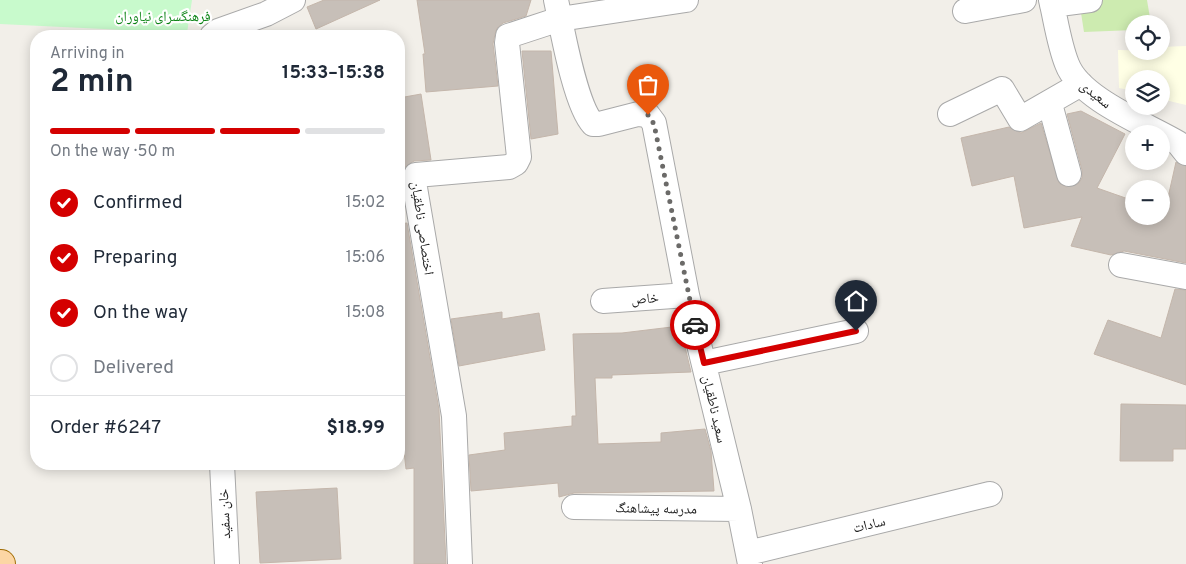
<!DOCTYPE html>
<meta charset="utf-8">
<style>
:root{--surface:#fff;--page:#f2f2f3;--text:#1f2937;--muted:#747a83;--line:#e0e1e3;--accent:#d40000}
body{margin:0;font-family:Overpass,"Noto Naskh Arabic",sans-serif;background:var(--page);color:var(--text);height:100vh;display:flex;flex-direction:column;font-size:19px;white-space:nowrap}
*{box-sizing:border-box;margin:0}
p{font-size:16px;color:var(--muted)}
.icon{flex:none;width:28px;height:28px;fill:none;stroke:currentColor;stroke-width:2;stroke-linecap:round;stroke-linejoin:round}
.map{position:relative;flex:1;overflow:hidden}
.sheet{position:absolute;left:30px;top:30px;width:375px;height:440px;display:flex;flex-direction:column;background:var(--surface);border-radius:20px;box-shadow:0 2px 12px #0003}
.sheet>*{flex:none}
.buttons{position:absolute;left:1125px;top:15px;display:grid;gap:10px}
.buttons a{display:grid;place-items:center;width:45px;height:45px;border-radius:50%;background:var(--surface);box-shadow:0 2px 12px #0003;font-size:25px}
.pin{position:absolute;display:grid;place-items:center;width:42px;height:42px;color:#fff;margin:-51px -21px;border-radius:50% 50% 50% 0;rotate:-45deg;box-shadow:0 0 5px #0007}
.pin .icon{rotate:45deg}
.courier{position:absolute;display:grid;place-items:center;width:50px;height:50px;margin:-25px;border:4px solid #d40000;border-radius:50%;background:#fff;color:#222;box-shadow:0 1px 6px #0007}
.overview em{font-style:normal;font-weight:700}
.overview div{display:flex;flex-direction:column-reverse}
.overview{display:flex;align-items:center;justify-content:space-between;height:85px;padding:0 20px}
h1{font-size:32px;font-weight:700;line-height:38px}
.bar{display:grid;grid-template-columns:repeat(4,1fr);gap:8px 5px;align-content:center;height:60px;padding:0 20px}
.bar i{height:6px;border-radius:4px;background:var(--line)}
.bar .active{background:var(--accent)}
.bar p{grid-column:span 4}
.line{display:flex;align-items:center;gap:12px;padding:0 20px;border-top:1px solid var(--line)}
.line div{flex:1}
ol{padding:0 20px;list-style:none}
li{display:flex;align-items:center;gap:15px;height:55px}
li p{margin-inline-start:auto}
li .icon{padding:5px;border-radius:50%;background:var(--accent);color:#fff;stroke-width:4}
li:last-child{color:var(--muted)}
li i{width:28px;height:28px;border:2px solid var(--line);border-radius:50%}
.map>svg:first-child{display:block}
.education{fill:#ffffe5}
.grass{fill:#cdebb0}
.park{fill:#c8facc}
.building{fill:#c7bfb8;stroke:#c4b6ab}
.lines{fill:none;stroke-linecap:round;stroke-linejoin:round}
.street-casing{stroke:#a9a9a9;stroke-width:26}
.primary-casing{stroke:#a06b00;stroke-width:30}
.street{stroke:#fff;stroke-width:24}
.primary{stroke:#fcd6a4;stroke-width:28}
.done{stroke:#6b6a68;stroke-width:5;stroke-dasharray:0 9}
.route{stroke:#d40000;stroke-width:6}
.labels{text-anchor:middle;stroke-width:4.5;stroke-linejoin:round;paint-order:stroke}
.park-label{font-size:14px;fill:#0c8416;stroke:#fff}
.street-label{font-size:14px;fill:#222;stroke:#fff}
</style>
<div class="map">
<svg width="1186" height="564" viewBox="0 0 1186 564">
<rect width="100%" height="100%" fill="#f2efe9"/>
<!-- education -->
<path class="education" d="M1186 46V105L1161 99V79H1134V91L1119 88 1118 50 1161 51V47Z"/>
<!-- grass -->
<path class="grass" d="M1079 0H1147L1151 24H1134V30L1084 32Z"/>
<!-- park -->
<path class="park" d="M0 0H192L187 33 0 24Z"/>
<!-- building -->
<path class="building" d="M324 0H380L316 29 307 7Z
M417 0H531L526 16 503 23 497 28 495 34 493 44 498 86 426 92 423 54H425Z
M522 51H551L558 134 531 139Z
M421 94 431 160 414 161 399 171V98Z
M1081 111 1125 134 1097 188 1134 201V216H1161V210L1165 211 1176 162 1186 166V263L1124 251 1111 255 1071 246 1082 217 1024 228 1014 176 972 186 961 138 1009 127 1021 133 1041 123 1059 183 1066 187 1078 184 1082 178V170L1067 114Z
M407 223 439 410 446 564H414V468L406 469 399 406V224Z
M1175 289 1186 290V385L1094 354 1108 320 1161 338Z
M502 312V319L539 313 545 350 459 366 451 319Z
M680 326 691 372 612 375V378H595L598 444 661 442V433L705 429 711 451 714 491 574 493 559 497 558 483 471 491 469 455 505 450 504 433 572 426V416H576L573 334 622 333Z
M1121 404 1186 405V449H1173V461H1120Z
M337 488 341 559 260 563 256 492Z"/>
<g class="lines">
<defs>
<path id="street" d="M556 0C562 28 575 105 593 124H599L638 114 648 115 654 123 687 295 739 509 750 564
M1051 0C1056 21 1059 44 1067 64 1080 99 1146 124 1178 143L1186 153
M1052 5 1090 0
M965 11 1024 0
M212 36 218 31 266 14 293 0
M1050 104 1069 174
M950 114 1002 89 1020 119 1081 84
M1121 265 1186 277
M603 301 687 295
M704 363 856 331
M222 464 227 564
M574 507 739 509
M748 553 990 494
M460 564 454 416 414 182 416 175 509 167 516 163 519 157 507 43 508 36 560 19 686 0"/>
<path id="primary" d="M0 564H1"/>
</defs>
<!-- street casing -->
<use href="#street" class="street-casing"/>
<!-- primary casing -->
<use href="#primary" class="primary-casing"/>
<!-- street -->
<use href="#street" class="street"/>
<!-- primary -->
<use href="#primary" class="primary"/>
</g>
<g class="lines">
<!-- done -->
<path class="done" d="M648 115 654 124 695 325"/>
<!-- route -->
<path class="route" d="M695 325 704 363 856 331"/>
</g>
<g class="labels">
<!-- park labels -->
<g class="park-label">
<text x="163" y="21">فرهنگسرای نیاوران</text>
</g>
<!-- street labels -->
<g class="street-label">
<text transform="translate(1096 94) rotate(39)" y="5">سعیدی</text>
<text transform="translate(423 228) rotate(82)" y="5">اختصاصی ناطقیان</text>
<text transform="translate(645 298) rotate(-4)" y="5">خاص</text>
<text transform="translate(715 409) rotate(77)" y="5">سعید ناطقیان</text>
<text transform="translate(656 508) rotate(1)" y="5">مدرسه پیشاهنگ</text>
<text transform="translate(224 514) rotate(-93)" y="5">خان سفید</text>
<text transform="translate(869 524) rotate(-14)" y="5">سادات</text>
</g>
</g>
</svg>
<div class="buttons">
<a><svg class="icon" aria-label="locate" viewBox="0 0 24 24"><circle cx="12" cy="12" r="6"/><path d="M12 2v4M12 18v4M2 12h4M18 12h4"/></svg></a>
<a><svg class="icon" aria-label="layers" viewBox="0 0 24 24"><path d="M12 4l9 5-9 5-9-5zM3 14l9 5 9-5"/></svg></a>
<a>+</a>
<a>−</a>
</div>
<div class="pin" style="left:648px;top:115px;background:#ea580c"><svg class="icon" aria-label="bag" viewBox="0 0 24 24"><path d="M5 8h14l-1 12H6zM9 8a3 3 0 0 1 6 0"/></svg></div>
<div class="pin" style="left:856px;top:331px;background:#1f2937"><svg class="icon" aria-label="home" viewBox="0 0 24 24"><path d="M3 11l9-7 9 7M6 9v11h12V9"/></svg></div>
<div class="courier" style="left:695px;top:325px"><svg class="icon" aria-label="car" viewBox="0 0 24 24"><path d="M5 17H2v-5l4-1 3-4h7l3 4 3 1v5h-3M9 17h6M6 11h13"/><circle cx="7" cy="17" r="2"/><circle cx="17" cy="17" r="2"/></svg></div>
<section class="sheet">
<div class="overview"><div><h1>2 min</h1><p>Arriving in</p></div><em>15:33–15:38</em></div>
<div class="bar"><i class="active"></i><i class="active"></i><i class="active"></i><i></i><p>On the way · 50 m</p></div>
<ol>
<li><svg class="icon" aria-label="check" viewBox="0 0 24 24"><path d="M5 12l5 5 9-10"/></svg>Confirmed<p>15:02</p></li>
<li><svg class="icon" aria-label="check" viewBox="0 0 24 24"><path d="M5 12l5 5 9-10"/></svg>Preparing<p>15:06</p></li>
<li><svg class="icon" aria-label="check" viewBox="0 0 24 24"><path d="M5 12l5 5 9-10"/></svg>On the way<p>15:08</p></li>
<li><i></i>Delivered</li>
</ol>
<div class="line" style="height:65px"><div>Order #6247</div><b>$18.99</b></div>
</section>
</div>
